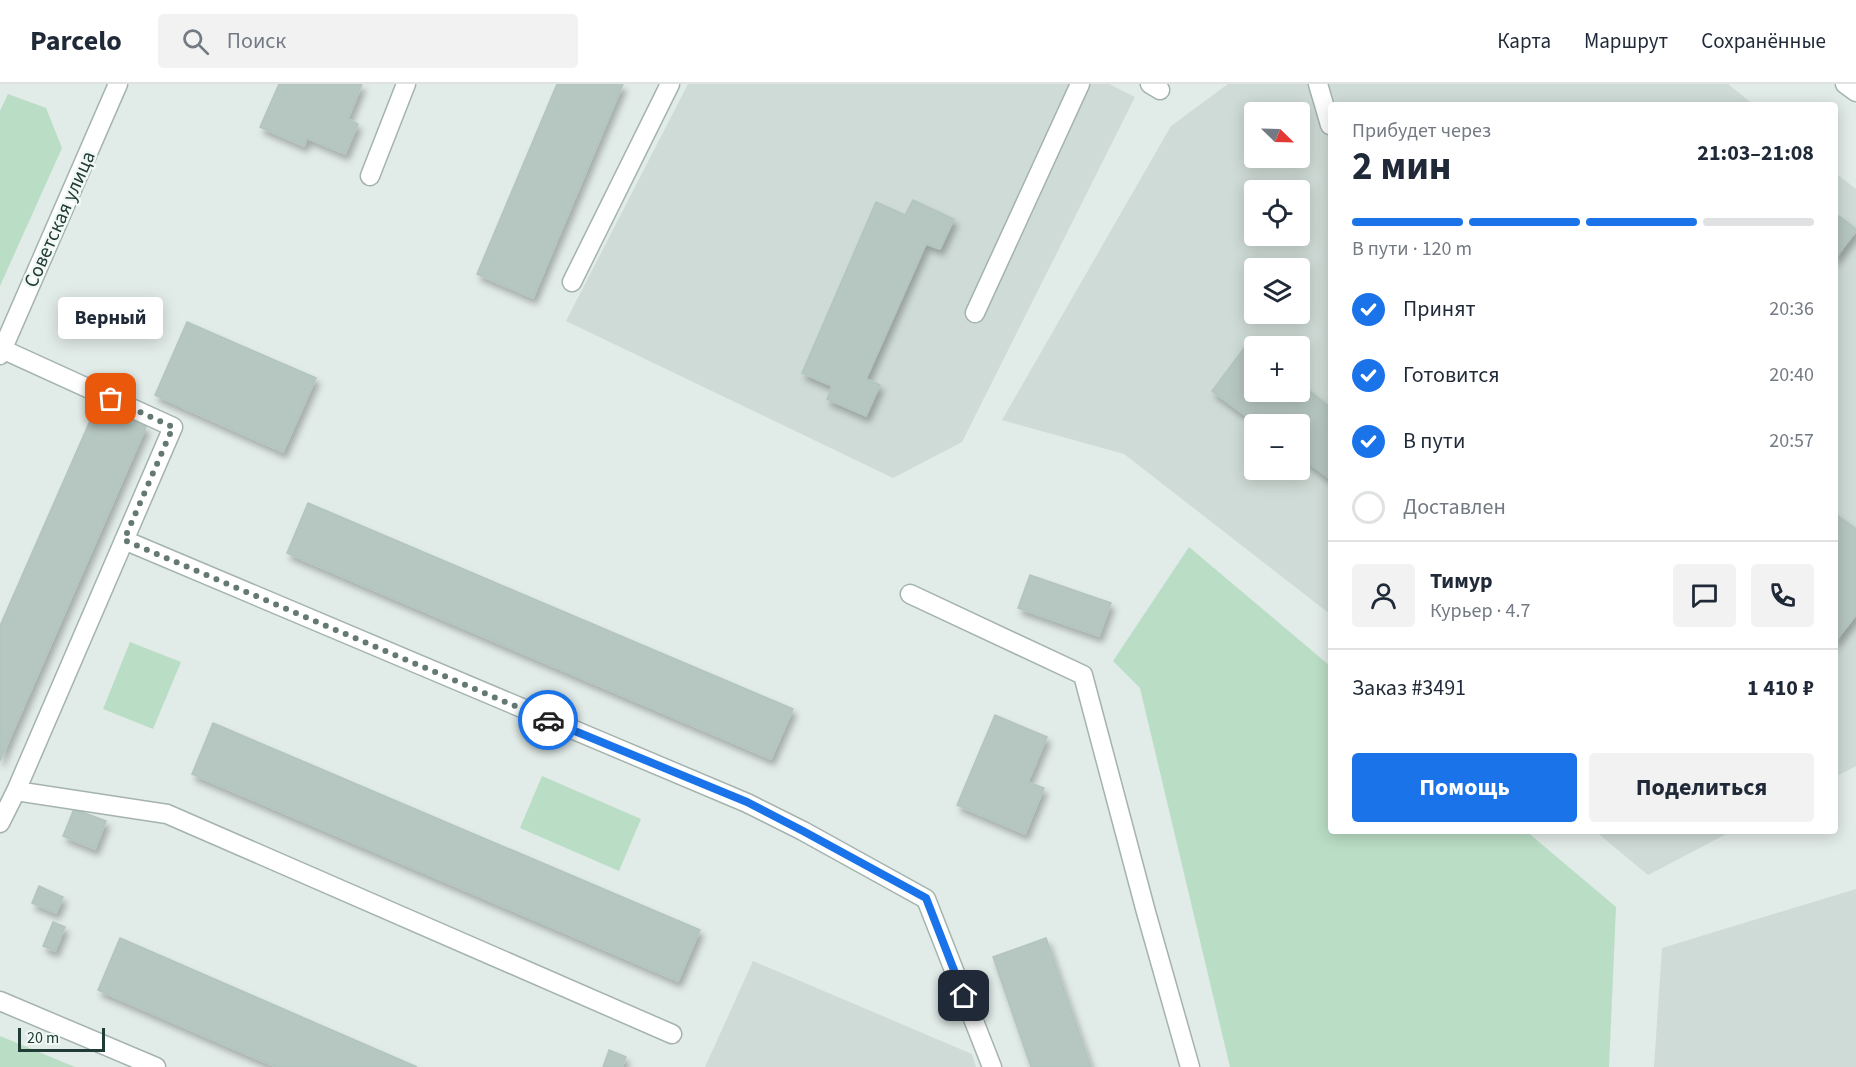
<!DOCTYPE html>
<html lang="ru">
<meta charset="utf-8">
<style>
:root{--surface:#fff;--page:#f2f2f3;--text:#1f2937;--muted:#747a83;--line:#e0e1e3;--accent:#1a73e8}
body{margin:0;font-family:"Source Sans 3",sans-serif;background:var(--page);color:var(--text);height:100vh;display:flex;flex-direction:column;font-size:22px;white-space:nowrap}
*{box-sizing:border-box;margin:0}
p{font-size:20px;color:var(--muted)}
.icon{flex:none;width:33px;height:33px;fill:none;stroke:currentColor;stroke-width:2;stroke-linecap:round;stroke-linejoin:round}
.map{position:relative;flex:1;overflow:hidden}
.side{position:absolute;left:1328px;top:18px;width:510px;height:732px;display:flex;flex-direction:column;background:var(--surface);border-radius:6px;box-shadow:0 3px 15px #0003}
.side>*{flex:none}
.needle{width:39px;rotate:113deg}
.fabs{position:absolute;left:1244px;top:18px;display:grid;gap:12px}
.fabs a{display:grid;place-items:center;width:66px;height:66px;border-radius:6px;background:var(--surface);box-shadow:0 3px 15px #0003;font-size:30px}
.scale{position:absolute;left:18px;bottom:15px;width:87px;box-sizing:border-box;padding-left:6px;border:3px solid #213c36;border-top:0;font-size:16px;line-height:21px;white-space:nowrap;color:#213c36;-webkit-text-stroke:4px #f1f8f5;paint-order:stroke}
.pin{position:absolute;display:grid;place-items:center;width:51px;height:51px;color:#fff;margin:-26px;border-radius:12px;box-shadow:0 3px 9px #0006}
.courier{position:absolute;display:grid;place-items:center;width:60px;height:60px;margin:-30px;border:4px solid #1a73e8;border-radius:50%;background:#fff;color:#222;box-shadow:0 2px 8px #0007}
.bubble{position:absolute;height:42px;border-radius:6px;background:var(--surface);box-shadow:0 3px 15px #0003;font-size:20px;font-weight:700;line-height:42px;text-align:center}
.head em{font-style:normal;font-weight:700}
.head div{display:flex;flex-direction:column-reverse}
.head{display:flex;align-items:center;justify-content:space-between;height:102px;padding:0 24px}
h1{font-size:39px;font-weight:700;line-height:45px}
.bar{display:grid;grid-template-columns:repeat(4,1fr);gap:9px 6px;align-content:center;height:72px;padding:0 24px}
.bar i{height:8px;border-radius:4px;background:var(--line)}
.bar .current{background:var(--accent)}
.bar p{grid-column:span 4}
.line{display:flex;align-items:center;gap:15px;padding:0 24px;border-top:2px solid var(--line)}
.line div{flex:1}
.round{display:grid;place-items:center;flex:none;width:63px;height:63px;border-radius:6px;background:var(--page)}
ol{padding:0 24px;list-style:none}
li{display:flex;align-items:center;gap:18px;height:66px}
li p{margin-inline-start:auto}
li .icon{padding:6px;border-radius:50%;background:var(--accent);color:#fff;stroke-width:4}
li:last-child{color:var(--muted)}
li i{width:33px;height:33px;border:3px solid var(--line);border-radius:50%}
.action{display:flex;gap:12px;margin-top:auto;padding:12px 24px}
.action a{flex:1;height:69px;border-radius:6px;background:var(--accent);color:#fff;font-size:24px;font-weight:700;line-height:69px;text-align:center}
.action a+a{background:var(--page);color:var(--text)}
header{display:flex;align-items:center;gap:36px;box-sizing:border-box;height:84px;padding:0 30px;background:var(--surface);border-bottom:2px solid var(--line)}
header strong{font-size:28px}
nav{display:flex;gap:33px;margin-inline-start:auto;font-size:21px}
.search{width:420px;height:54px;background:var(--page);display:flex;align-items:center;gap:15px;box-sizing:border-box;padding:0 21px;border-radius:6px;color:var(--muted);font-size:22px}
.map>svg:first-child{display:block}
.built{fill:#cfdbd6;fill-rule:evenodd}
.green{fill:#baddc5}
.building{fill:#b6c6c0;stroke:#b3c5bf;stroke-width:1.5;filter:url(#shadow)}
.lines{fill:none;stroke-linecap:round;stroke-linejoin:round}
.minor-casing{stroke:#a4b3ae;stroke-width:21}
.minor{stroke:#fff;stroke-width:18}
.done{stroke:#647974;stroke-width:6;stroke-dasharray:0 10.8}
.route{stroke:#1a73e8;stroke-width:8}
.labels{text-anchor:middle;stroke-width:5;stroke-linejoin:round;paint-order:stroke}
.street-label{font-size:20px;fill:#213c36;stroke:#f1f8f5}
</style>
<header>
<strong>Parcelo</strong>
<div class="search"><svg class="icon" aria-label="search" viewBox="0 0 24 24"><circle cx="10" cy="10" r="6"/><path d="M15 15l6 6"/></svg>Поиск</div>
<nav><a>Карта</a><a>Маршрут</a><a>Сохранённые</a></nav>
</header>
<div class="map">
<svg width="1856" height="983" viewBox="0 0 1856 983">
<defs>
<filter id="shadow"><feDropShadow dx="3.5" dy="6" stdDeviation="3" flood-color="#0004"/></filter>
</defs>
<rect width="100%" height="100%" fill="#e1ebe7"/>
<!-- built -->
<path class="built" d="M688 0H1109L1135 13 962 358 893 394 566 237Z
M1228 0H1728L1754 21H1330V530L1124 370 1002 336 1171 42ZM1254 28H1299V74H1254ZM1254 106H1299V152H1254ZM1254 184H1299V230H1254ZM1254 262H1299V308H1254ZM1254 340H1299V386H1254Z
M1834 88 1856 105V682L1835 693Z
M1595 747H1732L1648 791Z
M1856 805V983H1654L1662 864Z
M753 877 972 970 976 983H705Z"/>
<!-- green -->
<path class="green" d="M8 10 46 24 62 64 0 202V27Z
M1189 463 1330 582V747H1526L1616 823 1609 983H1230L1140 604 1113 577Z
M130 558 181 578 153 645 103 625Z
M542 692 641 735 619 787 520 744Z
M0 952 75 983H0Z"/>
<!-- building -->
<path class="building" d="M279 0H362L348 35 358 40 345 70 307 54 304 62 260 43Z
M557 0H623L533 214 477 190Z
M913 116 954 135 940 165 926 160 866 295 880 301 866 332 827 315 832 302 802 289 876 118 905 131Z
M1839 132 1856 145V147L1834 176V137Z
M187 238 316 294 283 368 155 311Z
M1247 260 1254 266V308H1299V299L1330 323V395L1299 372V340H1257L1212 307Z
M97 321 146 343 0 677V542Z
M308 419 793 625 771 675 287 469Z
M1834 429 1856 445V531L1834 559V511L1838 506 1834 503Z
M1030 491 1111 519 1099 552 1018 524Z
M995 631 1047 653 1028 698 1044 704 1025 750 957 721Z
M213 639 700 846 678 897 192 690Z
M74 725 106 737 95 765 63 752Z
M39 802 63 813 56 829 32 819Z
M53 838 65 843 55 867 43 862Z
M120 854 417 983H276L98 906Z
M1046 854 1091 983H1031L993 873Z
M609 966 626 973 622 983H603Z"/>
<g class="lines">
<defs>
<path id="minor" d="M1150 0 1160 6
M1318 0 1330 41
M1845 0 1856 8
M370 92 406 0
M572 198 670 0
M975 229 1080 0
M0 271 118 0
M124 456 747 719 803 747 926 815 992 983
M910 510 1083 591 1146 828 1190 983
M16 707 167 730 672 950
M0 739 16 707 173 343 2 265
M0 917 156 983"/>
</defs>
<!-- minor casing -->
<use href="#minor" class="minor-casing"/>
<!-- minor -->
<use href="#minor" class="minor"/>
</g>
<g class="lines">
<!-- done -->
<path class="done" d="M111 315 173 343 124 456 548 636"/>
<!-- route -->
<path class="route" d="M548 636 747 718 803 747 926 814 964 912"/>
</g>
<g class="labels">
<!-- street labels -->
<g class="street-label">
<text transform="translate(59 135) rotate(-66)" y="7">Советская улица</text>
</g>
</g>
</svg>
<div class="fabs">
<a><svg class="needle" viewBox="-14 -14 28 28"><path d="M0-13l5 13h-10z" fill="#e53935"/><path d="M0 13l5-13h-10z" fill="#747a83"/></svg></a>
<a><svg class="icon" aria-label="locate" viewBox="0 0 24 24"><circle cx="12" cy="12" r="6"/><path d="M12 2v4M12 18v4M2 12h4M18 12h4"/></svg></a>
<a><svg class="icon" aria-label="layers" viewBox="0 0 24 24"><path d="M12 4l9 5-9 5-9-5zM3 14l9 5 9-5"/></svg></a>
<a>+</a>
<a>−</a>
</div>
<div class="scale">20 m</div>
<div class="pin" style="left:111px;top:315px;background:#ea580c"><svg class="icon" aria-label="bag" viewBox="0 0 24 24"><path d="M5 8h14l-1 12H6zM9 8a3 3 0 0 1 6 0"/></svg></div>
<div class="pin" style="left:964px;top:912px;background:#1f2937"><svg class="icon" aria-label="home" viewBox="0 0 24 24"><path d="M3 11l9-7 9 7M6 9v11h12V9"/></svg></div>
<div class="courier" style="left:548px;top:636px"><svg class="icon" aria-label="car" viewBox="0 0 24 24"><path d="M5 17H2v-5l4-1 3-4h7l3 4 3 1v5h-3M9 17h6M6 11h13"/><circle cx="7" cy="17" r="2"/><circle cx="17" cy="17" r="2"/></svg></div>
<div class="bubble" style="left:58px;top:213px;width:105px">Верный</div>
<section class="side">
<div class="head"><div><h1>2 мин</h1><p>Прибудет через</p></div><em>21:03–21:08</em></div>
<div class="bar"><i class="current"></i><i class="current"></i><i class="current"></i><i></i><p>В пути · 120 m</p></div>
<ol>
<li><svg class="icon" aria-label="check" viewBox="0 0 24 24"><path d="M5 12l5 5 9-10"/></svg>Принят<p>20:36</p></li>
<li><svg class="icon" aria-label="check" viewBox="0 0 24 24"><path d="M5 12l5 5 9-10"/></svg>Готовится<p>20:40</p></li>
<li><svg class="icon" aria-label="check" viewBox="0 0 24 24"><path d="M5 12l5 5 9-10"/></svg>В пути<p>20:57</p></li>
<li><i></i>Доставлен</li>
</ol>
<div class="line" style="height:108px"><a class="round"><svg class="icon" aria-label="person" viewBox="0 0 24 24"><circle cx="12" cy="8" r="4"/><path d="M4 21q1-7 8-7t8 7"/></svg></a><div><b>Тимур</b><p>Курьер · 4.7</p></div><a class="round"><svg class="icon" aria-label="chat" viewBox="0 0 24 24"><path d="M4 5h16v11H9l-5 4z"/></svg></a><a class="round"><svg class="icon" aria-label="phone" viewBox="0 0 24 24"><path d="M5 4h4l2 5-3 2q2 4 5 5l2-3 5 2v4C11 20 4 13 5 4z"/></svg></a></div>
<div class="line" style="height:78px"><div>Заказ #3491</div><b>1 410 ₽</b></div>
<div class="action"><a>Помощь</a><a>Поделиться</a></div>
</section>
</div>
